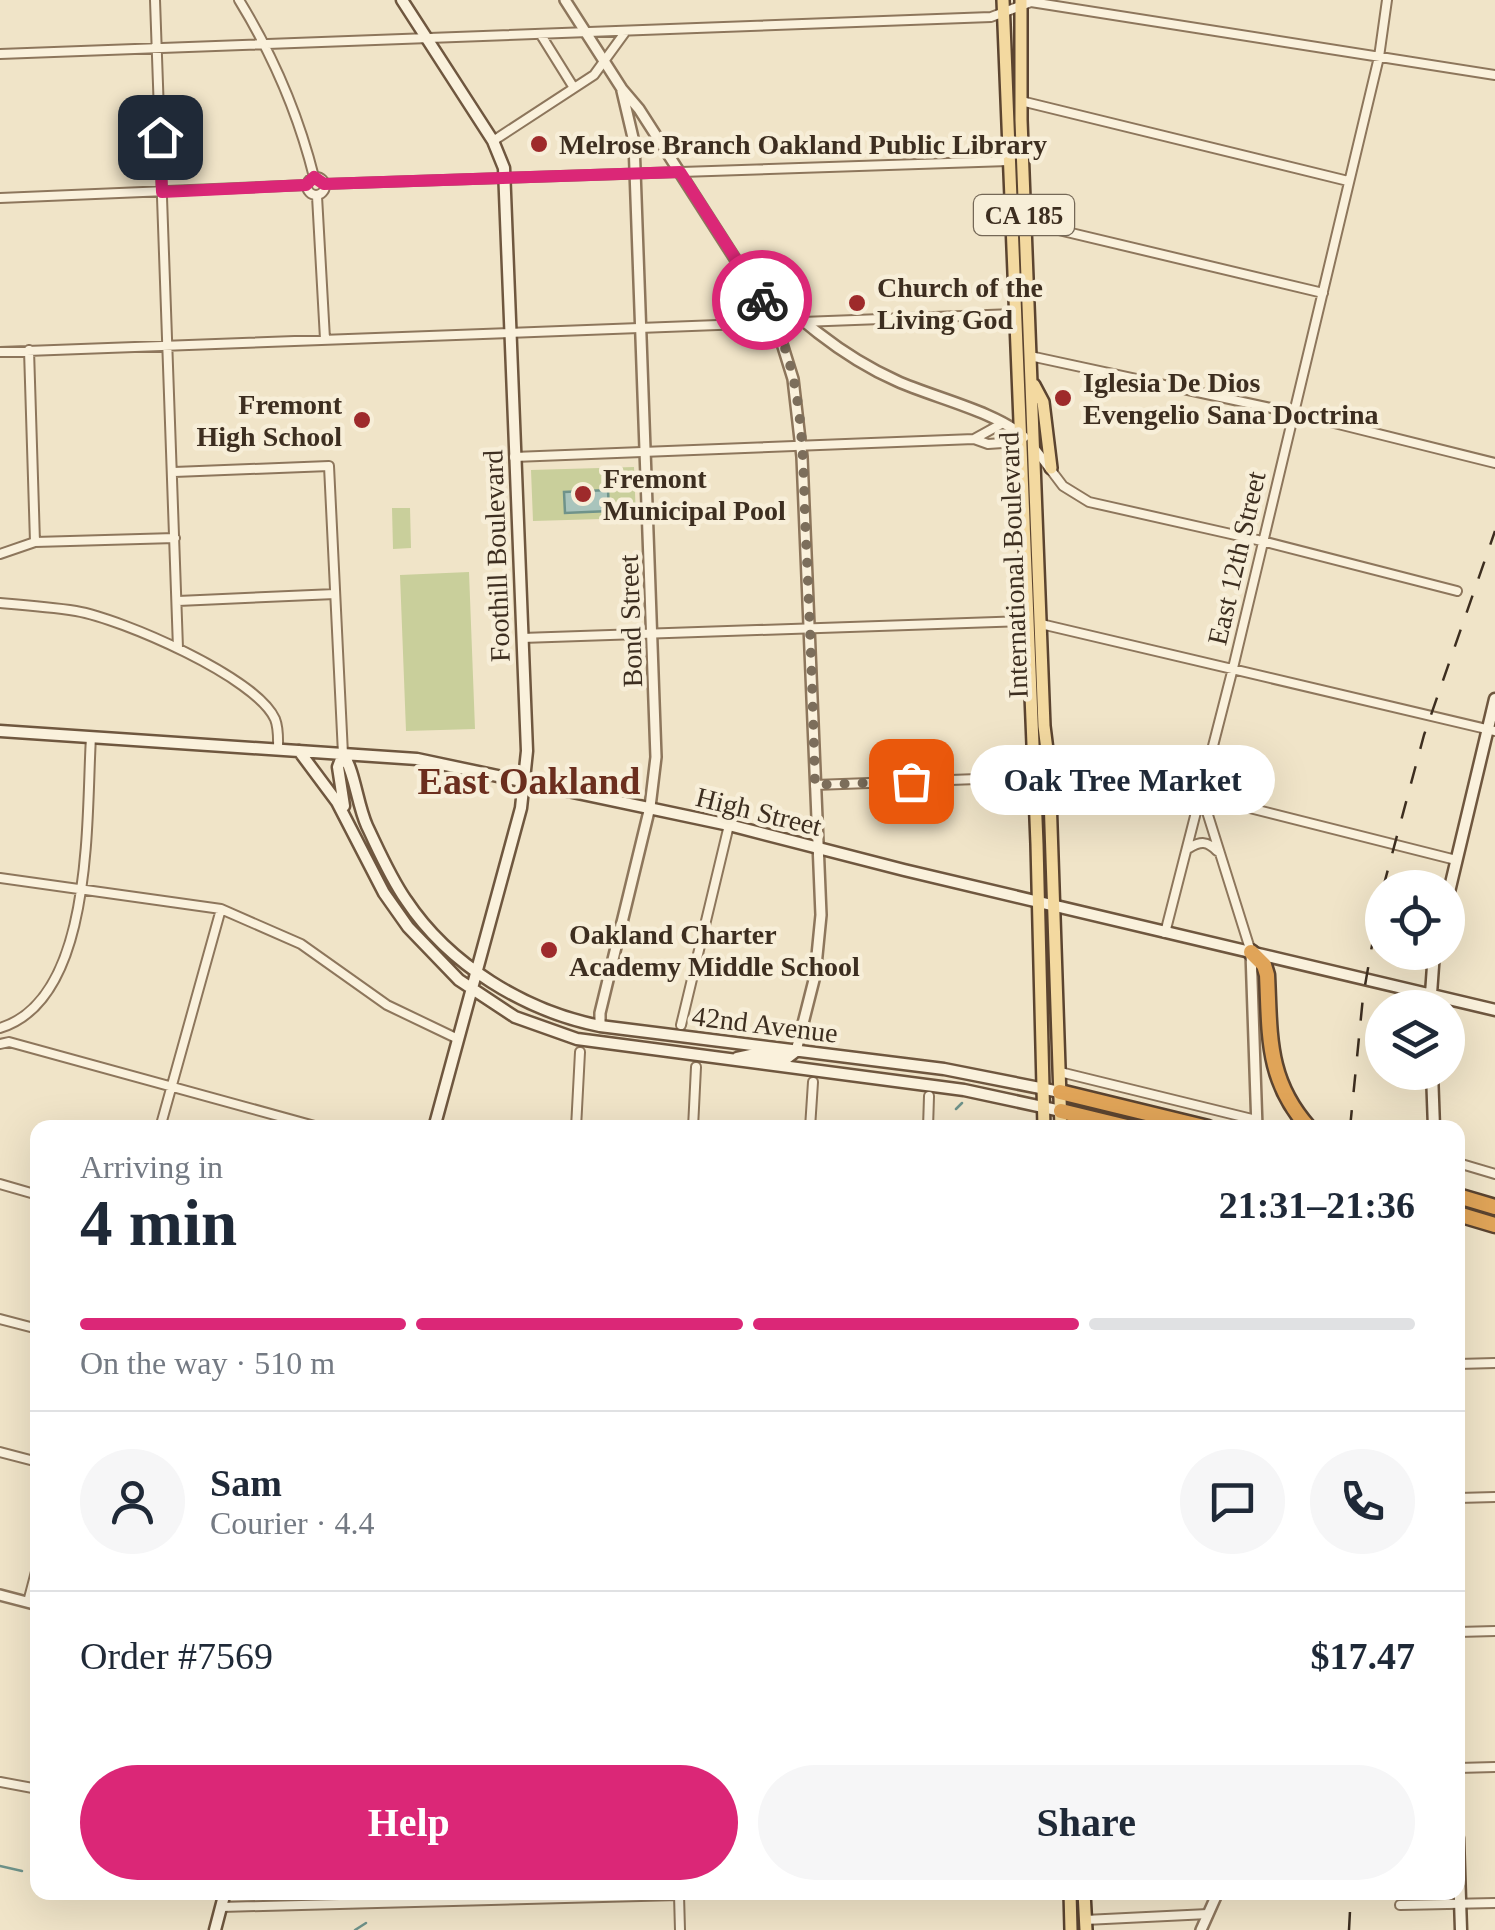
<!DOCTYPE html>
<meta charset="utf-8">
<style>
:root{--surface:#fff;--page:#f6f6f7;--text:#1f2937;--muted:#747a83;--line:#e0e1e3;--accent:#db2777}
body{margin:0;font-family:"Times New Roman",serif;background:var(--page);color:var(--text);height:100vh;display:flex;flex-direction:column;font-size:38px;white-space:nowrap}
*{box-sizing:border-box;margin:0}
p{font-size:32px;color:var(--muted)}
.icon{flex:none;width:55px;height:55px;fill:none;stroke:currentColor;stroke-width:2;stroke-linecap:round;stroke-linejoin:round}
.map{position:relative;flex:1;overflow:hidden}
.panel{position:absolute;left:30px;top:1120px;width:1435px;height:780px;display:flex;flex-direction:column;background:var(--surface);border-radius:20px;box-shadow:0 10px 40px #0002}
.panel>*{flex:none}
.buttons{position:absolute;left:1365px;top:870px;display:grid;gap:20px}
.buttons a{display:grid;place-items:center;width:100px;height:100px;border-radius:50%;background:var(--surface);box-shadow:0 10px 40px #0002;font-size:50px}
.pin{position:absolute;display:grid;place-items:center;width:85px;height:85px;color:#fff;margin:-42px;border-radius:20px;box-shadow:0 5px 15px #0006}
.courier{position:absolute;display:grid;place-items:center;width:100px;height:100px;margin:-50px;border:8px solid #db2777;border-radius:50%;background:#fff;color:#222;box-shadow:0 2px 12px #0007}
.bubble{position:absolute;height:70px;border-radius:35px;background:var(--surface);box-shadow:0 10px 40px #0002;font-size:32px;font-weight:700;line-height:70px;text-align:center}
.overview em{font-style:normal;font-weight:700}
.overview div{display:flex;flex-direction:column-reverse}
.overview{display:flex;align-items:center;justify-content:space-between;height:170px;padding:0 50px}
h1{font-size:65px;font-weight:700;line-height:75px}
.bar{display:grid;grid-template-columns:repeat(4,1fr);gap:15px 10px;align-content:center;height:120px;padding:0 50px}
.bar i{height:12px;border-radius:8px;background:var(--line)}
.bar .on{background:var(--accent)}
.bar p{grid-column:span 4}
.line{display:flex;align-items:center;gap:25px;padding:0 50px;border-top:2px solid var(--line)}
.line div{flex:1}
.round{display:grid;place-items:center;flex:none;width:105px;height:105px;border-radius:52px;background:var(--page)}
.button{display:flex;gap:20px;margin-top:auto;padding:20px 50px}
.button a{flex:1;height:115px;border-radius:60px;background:var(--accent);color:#fff;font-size:40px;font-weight:700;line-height:115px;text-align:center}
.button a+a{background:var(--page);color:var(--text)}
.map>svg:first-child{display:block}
.green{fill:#c9cf9b}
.water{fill:#a9c4bc;stroke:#6f938a;stroke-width:2.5}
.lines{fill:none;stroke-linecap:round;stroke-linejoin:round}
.stream{stroke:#6f938a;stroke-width:2.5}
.minor-casing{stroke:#8d765c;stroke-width:12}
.tertiary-casing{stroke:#8d765c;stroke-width:14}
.secondary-casing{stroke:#6f573f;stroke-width:15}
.primary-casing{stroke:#5b4430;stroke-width:16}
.motorway-casing{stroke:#5b4430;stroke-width:19}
.minor{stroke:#faf1dc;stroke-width:8}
.tertiary{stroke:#faf1dc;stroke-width:9}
.secondary{stroke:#faf1dc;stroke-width:10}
.primary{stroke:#f3d9a0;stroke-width:11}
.motorway{stroke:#e0a458;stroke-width:14}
.rail{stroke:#3d2e20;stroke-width:2.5;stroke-dasharray:18 18;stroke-linecap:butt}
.done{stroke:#7c6e5b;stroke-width:10;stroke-dasharray:0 18}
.route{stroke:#db2777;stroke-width:12}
.poi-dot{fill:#9e2a2b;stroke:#f7eed8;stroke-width:4}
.labels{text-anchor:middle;stroke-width:9;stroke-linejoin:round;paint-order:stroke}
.shield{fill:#f7eed8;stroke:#756857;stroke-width:2.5}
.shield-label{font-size:25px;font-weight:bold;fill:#3d2e20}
.poi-label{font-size:28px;font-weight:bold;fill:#3d2e20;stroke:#f7eed8;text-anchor:start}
.street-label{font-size:28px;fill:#3d2e20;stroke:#f7eed8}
.district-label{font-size:38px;font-weight:bold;fill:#6b2e1e;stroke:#f7eed8}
</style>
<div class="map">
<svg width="1495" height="1930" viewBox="0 0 1495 1930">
<rect width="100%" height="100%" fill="#f0e4c8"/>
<!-- green -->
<path class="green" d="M634 467 636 518 533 521 531 470Z
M392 508H410L411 548 393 549Z
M469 572 475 729 406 731 400 575Z"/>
<!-- water -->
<path class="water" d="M608 490 609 511 565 513 564 492Z"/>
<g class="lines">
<!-- stream -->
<path class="stream" d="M956 1109 962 1103
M0 1866 22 1871
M118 1892 130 1896
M355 1930 366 1923"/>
<defs>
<path id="minor" d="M155 0 178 648
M239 0C274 57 298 113 314 177
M541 35 574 88
M0 54 991 17 1031 2 1495 75
M1021 101 1348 181
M493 141 594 75 626 31
M307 186a9 9 0 1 1 18 0a9 9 0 1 1-18 0Z
M324 184 1008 161
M317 196 325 339
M0 198 307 185
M1025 222 1323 293
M29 350 35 542
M0 352 1014 314
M1030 356 1294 413 1495 463
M974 439 1003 423
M1035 449 1063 486 1089 502 1262 541 1457 591
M514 457 974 439 988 444 1019 442
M174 472 329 466 343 754
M0 554 35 542 175 538
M178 601 335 594
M0 603C25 605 51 607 76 611 122 619 256 677 275 719 279 729 278 740 278 750
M1041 624 1495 731
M522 638 1025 621
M1049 766 1202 796 1456 860
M815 785 1034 777
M1202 796 1251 952
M1189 848C1201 841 1207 841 1217 851
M0 878 221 909 301 944 387 1005 458 1039
M1165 933 1233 668 1379 57 1387 0
M681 1025 729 825
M0 1028C95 999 86 816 91 737
M0 1044 9 1042 322 1128
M1060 1072 1256 1120
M160 1128 221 909
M576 1128 580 1052
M693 1128 696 1067
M810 1128 813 1082
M928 1128 929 1096
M1458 1163 1495 1174
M0 1184 38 1195
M0 1319 38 1329
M1458 1364 1495 1363
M0 1452 38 1462
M1458 1498 1495 1497
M28 1602 38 1564
M1458 1632 1495 1631
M1458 1768 1495 1767
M0 1782 38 1789
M679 1895 680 1930
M1400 1905 1495 1903
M221 1907 679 1895
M1085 1920 1208 1914"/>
<path id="tertiary" d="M565 0 622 89 639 109 775 321 793 379 802 457 821 915 815 976 796 1051
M749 272C795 315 838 355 897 381 932 397 997 412 1024 437
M1251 952 1257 1128
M600 1026V1013L650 807 656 757 634 142 622 91
M0 1595 38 1605
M1201 1930 1218 1892"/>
<path id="secondary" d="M402 0 493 141 504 168 527 751 521 808 434 1128
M0 731 417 759 729 825 904 870 1495 1010
M299 751 337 802 384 893 408 927 459 980 515 1017 577 1039 964 1090 1061 1111
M343 754C355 772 357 804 367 826 379 851 390 877 406 900 449 965 525 1011 600 1026L944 1069 1060 1092
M343 754 338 767 344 806
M1448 896 1495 699
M1430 1008 1434 952
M737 1058 751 1055 787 1058 796 1051
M1432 1072 1434 1128
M1458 1838 1461 1930
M215 1930 225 1892"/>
<path id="primary" d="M1003 0 1037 844 1044 1128
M1021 0V120L1044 726 1049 766 1061 1128
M1034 385 1043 402 1051 468
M1070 1892 1071 1930
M1084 1892 1086 1930"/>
<path id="motorway" d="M1251 952 1264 965 1267 975C1270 1035 1266 1080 1309 1128
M1060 1092 1208 1128
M1061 1111 1131 1128
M1458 1196 1495 1207
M1458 1214 1495 1225"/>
</defs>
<!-- minor casing -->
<use href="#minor" class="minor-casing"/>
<!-- tertiary casing -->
<use href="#tertiary" class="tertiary-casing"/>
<!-- secondary casing -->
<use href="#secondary" class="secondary-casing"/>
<!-- primary casing -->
<use href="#primary" class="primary-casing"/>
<!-- motorway casing -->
<use href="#motorway" class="motorway-casing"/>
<!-- minor -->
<use href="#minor" class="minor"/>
<!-- tertiary -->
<use href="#tertiary" class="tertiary"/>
<!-- secondary -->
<use href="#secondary" class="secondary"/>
<!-- primary -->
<use href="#primary" class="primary"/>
<!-- motorway -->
<use href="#motorway" class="motorway"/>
<!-- rail -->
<path class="rail" d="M1383 888 1424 735 1495 531
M1350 1128 1363 997 1382 888
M1349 1930 1351 1892"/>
</g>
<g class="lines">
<!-- done -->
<path class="done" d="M762 300C807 369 802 459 806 539 810 621 813 703 815 785L911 781"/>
<!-- route -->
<path class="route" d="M160 137 162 192 306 185 314 177 324 184 680 172 762 300"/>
</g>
<!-- markers -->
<g class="poi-dot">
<circle cx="539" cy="144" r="10"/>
<circle cx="857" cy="303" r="10"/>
<circle cx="1063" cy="398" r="10"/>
<circle cx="362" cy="420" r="10"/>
<circle cx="583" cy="494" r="10"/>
<circle cx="549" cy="950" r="10"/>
</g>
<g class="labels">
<!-- shield labels -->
<rect class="shield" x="974" y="195" width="100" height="40" rx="8"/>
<g class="shield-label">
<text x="1024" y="224">CA 185</text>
</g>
<!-- poi labels -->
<g class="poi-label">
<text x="559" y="154">Melrose Branch Oakland Public Library</text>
<text x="877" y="297">Church of the<tspan x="877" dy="32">Living God</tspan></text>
<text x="1083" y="392">Iglesia De Dios<tspan x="1083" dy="32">Evengelio Sana Doctrina</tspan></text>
<text x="342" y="414" text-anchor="end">Fremont<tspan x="342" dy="32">High School</tspan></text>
<text x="603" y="488">Fremont<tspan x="603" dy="32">Municipal Pool</tspan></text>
<text x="569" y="944">Oakland Charter<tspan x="569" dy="32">Academy Middle School</tspan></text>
</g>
<!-- street labels -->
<g class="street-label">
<text transform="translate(496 556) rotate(-92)" y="10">Foothill Boulevard</text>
<text transform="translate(1236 558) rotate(-77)" y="10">East 12th Street</text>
<text transform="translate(1013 565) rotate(-92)" y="10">International Boulevard</text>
<text transform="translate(630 621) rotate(-92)" y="10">Bond Street</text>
<text transform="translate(759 811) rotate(14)" y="10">High Street</text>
<text transform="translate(765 1024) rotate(7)" y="10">42nd Avenue</text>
</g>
<!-- district labels -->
<g class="district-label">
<text x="529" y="794">East Oakland</text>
</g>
</g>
</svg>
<div class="buttons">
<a><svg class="icon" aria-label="locate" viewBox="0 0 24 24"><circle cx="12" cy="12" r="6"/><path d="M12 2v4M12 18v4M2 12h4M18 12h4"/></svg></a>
<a><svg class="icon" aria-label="layers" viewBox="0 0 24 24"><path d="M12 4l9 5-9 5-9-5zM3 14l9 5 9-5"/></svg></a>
</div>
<div class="pin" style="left:911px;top:781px;background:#ea580c"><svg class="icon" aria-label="bag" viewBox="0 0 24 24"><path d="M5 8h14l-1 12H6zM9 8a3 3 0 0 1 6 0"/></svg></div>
<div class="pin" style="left:160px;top:137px;background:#1f2937"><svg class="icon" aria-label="home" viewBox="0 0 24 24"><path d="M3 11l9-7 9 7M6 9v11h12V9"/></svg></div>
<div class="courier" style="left:762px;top:300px"><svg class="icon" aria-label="bike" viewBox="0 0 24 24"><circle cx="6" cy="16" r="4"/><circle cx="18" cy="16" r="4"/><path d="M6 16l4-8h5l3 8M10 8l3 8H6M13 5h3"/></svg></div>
<div class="bubble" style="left:970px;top:745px;width:305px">Oak Tree Market</div>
<section class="panel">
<div class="overview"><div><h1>4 min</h1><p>Arriving in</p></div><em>21:31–21:36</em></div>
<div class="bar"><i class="on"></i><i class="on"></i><i class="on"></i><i></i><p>On the way · 510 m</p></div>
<div class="line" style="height:180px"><a class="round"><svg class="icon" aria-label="person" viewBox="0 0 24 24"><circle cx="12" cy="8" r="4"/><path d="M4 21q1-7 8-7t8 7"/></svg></a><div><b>Sam</b><p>Courier · 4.4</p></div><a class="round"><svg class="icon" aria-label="chat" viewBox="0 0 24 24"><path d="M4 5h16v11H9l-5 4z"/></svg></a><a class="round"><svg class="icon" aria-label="phone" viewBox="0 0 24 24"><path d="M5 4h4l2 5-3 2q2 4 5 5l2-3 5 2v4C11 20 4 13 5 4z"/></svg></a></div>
<div class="line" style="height:130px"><div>Order #7569</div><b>$17.47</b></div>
<div class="button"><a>Help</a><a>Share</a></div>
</section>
</div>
